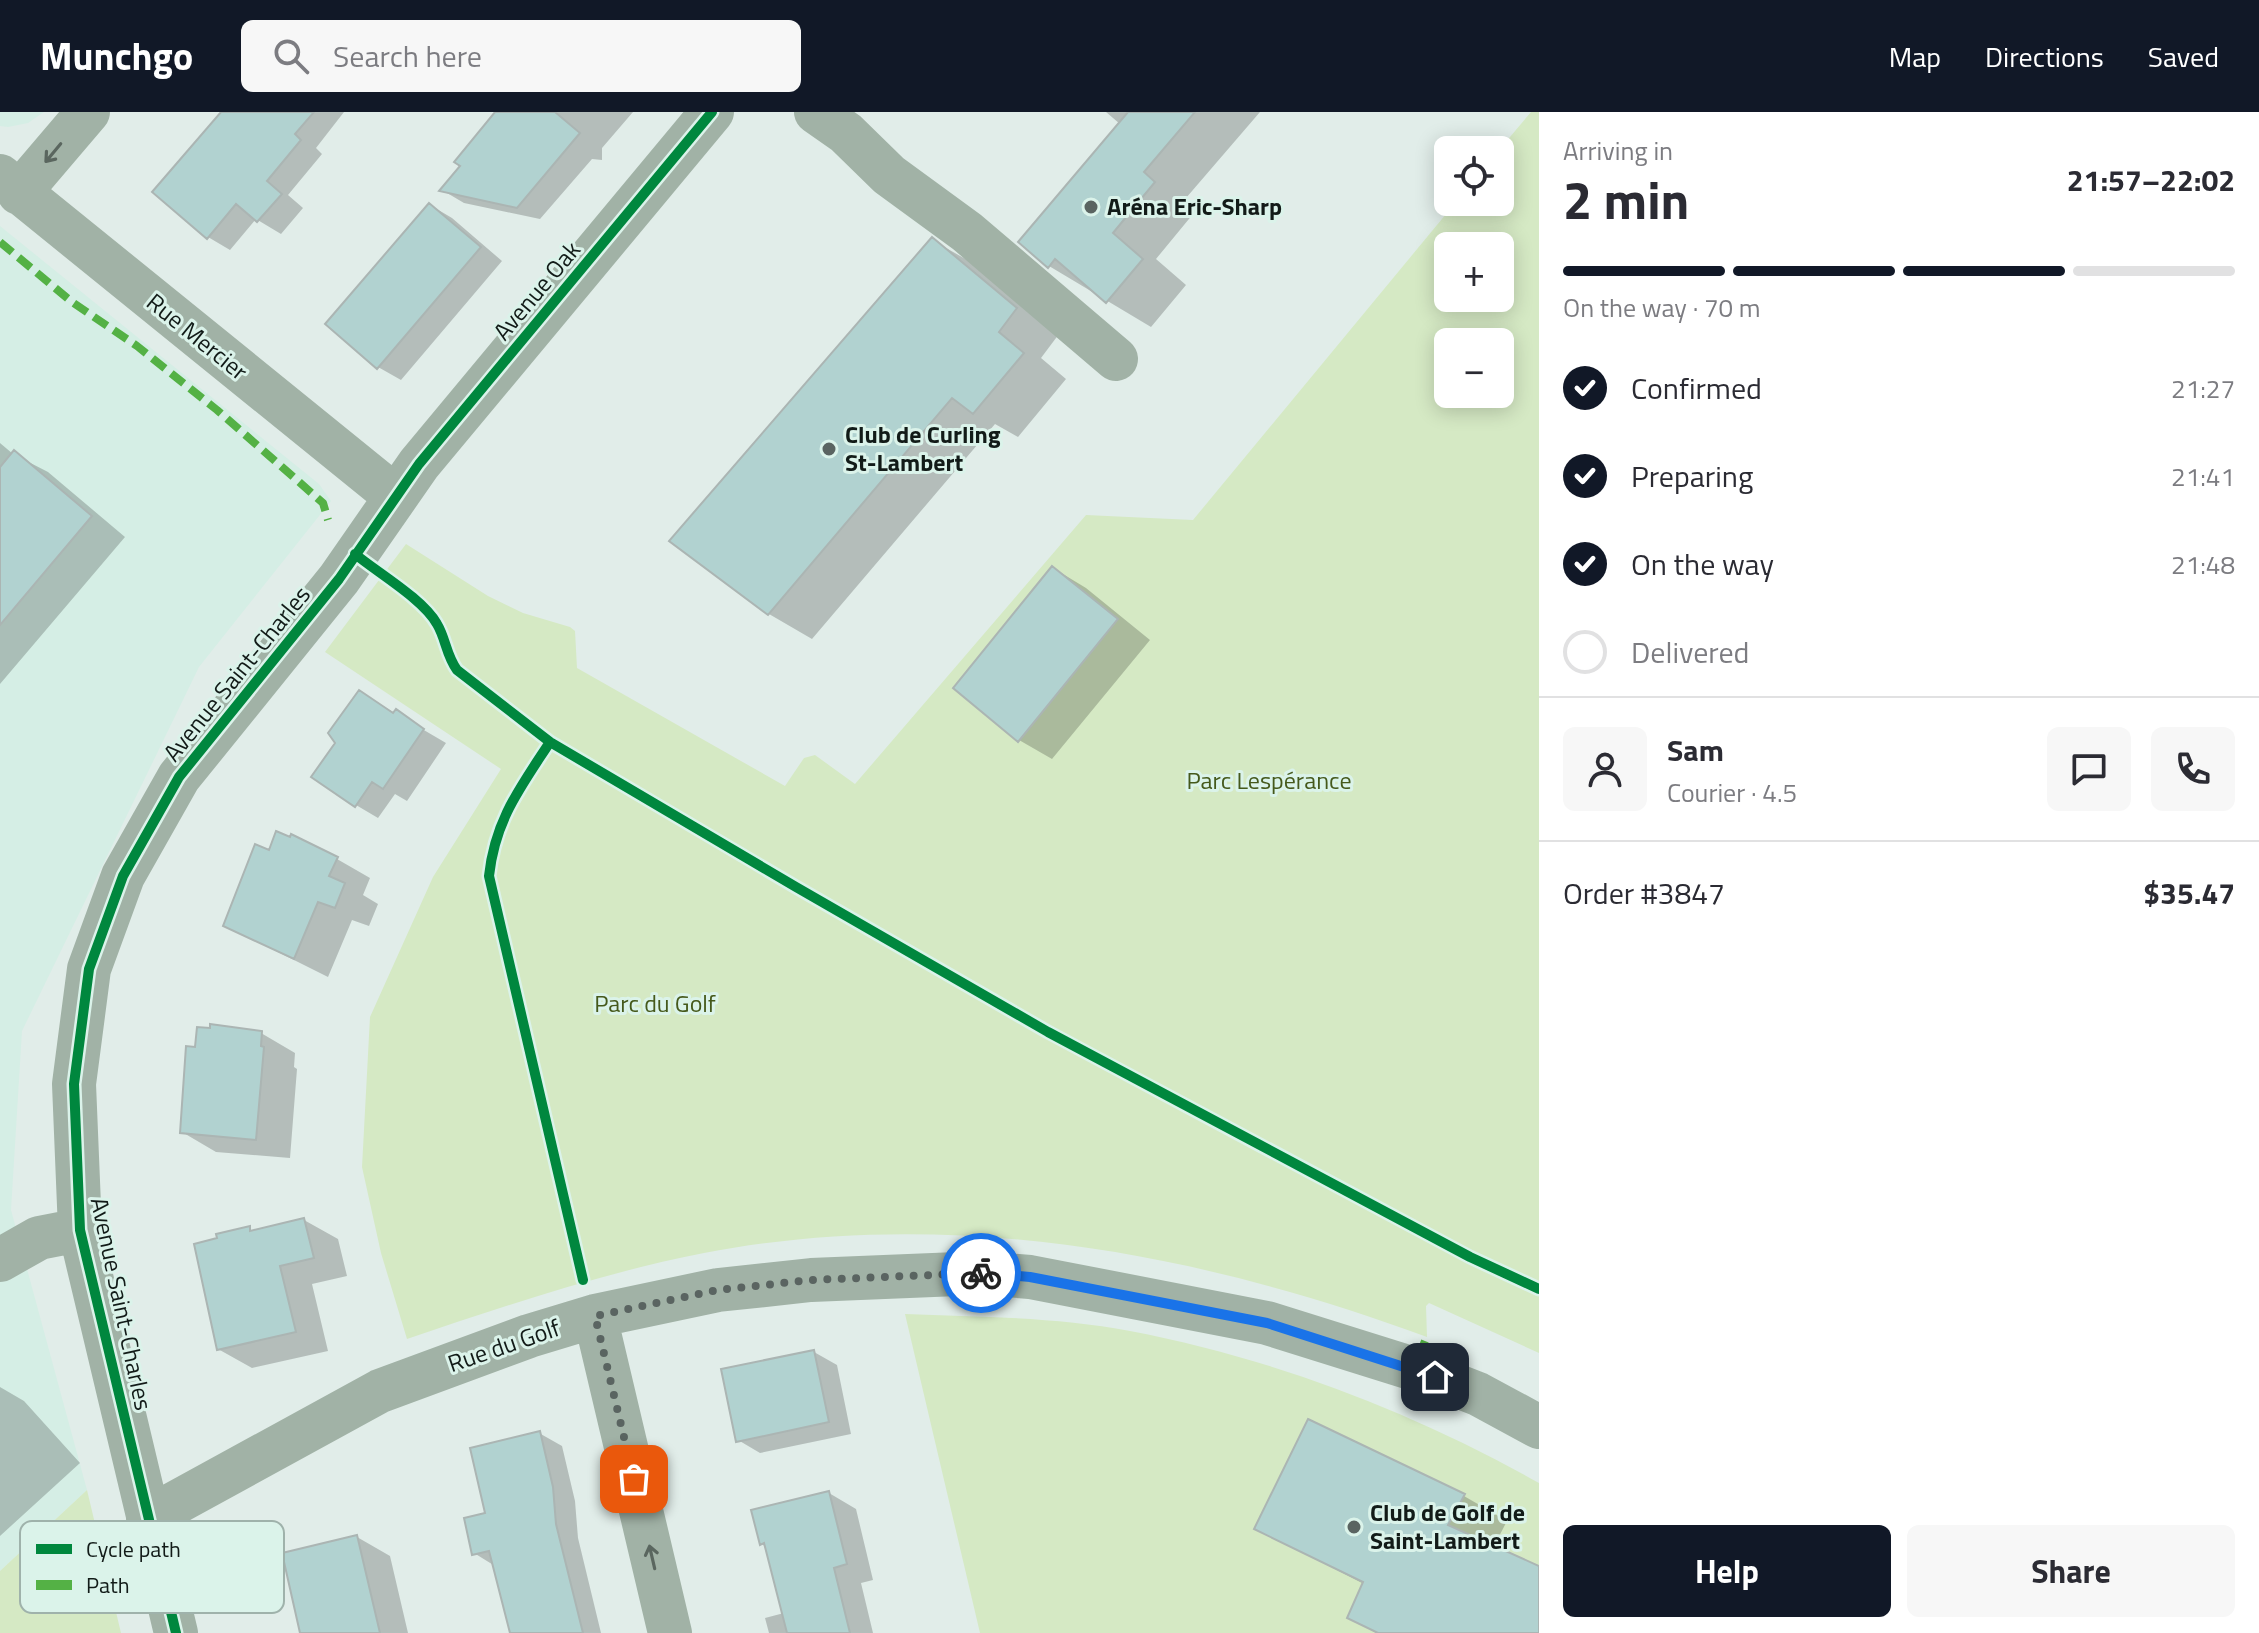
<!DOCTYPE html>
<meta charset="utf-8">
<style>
:root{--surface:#fff;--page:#f7f7f7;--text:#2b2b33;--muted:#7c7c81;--line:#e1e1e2;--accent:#111827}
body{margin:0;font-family:"Titillium Web",sans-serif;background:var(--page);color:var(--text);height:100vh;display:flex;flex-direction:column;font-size:30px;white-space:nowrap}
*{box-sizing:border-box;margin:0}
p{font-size:26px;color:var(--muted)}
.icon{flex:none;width:44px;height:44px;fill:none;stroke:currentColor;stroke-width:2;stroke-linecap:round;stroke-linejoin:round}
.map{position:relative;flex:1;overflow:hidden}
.sheet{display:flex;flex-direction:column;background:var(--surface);width:720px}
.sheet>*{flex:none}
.fabs{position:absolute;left:1434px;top:24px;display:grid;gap:16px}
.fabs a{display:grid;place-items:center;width:80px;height:80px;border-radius:12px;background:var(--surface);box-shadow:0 4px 20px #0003;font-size:40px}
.pin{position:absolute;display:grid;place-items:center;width:68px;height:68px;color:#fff;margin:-34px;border-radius:16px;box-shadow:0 4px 12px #0006}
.courier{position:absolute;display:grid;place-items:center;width:80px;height:80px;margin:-40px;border:6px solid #1a73e8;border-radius:50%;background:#fff;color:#222;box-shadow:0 2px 10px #0007}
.overview em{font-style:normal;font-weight:700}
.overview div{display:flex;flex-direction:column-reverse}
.overview{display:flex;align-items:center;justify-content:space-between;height:136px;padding:0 24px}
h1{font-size:52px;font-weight:700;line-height:60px}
.bar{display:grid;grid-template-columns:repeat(4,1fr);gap:12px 8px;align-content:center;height:96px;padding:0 24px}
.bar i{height:10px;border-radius:6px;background:var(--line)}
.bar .current{background:var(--accent)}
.bar p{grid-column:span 4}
.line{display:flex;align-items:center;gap:20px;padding:0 24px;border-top:2px solid var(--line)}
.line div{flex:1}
.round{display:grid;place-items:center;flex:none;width:84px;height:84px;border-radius:12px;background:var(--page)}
ol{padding:0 24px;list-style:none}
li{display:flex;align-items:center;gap:24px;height:88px}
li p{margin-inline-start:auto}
li .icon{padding:8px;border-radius:50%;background:var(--accent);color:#fff;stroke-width:4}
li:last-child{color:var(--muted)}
li i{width:44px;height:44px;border:4px solid var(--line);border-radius:50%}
.primary-button{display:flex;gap:16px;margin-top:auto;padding:16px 24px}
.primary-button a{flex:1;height:92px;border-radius:12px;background:var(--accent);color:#fff;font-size:32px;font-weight:700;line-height:92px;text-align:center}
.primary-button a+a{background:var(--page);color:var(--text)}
header{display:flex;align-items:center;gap:48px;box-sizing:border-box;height:112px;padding:0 40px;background:var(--accent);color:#fff}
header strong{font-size:38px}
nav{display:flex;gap:44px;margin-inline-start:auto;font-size:28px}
.search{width:560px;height:72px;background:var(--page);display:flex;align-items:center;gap:20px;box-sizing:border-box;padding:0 28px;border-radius:12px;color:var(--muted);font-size:30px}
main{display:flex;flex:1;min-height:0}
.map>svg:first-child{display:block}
.built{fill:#d5eee5}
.green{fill:#d5e9c4;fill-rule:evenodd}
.shadow{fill:#0003}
.building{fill:#b1d2d0;stroke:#abb5b3;stroke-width:2}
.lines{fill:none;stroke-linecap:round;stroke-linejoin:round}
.minor{stroke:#a1b2a6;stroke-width:44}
.quiet{stroke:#54b145;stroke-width:8;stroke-dasharray:16 8;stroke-linecap:butt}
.cycleway-casing{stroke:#dbf3ea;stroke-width:15}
.cycleway{stroke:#00873e;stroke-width:10}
.oneway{stroke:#5a665f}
.done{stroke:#5a6461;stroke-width:8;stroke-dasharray:0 14.4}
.route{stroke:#1a73e8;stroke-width:10}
.poi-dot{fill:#5a6461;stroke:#dbf3ea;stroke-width:3}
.labels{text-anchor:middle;stroke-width:6;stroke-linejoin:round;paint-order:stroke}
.poi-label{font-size:24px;font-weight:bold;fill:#121b18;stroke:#dbf3ea;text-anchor:start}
.street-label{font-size:24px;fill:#121b18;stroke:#dbf3ea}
.park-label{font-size:24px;fill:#45591b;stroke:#dbf3ea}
.key{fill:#dbf3ea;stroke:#9fb2ab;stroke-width:2}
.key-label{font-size:22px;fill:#121b18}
</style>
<header>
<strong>Munchgo</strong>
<div class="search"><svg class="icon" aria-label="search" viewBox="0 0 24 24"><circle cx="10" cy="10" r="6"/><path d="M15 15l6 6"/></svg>Search here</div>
<nav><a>Map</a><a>Directions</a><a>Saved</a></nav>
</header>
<main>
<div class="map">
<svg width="1539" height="1521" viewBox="0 0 1539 1521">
<rect width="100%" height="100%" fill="#e1ede9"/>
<!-- built -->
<path class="built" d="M0 0H44L28 11 8 15 0 14Z
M0 114 319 372 331 389 199 555 22 919 11 1098 87 1378 0 1459Z"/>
<!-- green -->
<path class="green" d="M1531 0H1539V1241L1429 1191 1426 1194 1427 1225C1197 1140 948 1094 704 1141 602 1161 505 1194 407 1227L381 1141 362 1055 370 905 433 765 501 657 325 540 406 432 488 484 523 501 570 515 575 519 577 556 785 674 804 646 815 643 855 672 1086 403 1193 408 1456 90H1500L1499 38ZM1448 134H1500V186H1448ZM1448 230H1500V282H1448Z
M905 1202C980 1205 1057 1205 1130 1219 1275 1247 1411 1299 1539 1371V1521H980Z
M87 1378 121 1521H0V1459Z"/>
<!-- shadow -->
<path class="shadow" d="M224 0H344L316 36 322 42 288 83 303 96 281 122 256 107 230 138 208 125Z
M498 0H633L602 36V48L592 47 540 107 464 91 442 78Z
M1106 0H1260L1186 86 1198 96 1156 147 1186 173 1151 215 1049 154 1120 12Z
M430 93 452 106 502 149 401 268 378 255 328 212Z
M932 128 976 153 1059 222 1041 246 1066 267 1018 325 995 312 812 527 769 502Z
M0 331 13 342 48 360 125 425 0 572Z
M1053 456 1086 476 1150 528 1052 647 1019 628Z
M359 580 446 631 407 689 395 682 378 706 356 693 337 631Z
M337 747 370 766 363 783 378 792 369 814 352 808 328 865 226 814Z
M261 921 295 941 294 955 297 957 290 1046 216 1040 182 1020 197 937Z
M304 1108 338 1127 347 1164 312 1172 328 1239 252 1256 218 1237 249 1117 255 1120Z
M814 1240 837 1253 851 1322 760 1341 738 1328Z
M0 1275 24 1289 80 1351 0 1424Z
M1309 1309 1464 1384 1507 1409 1494 1434 1539 1457V1521H1376L1349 1505 1364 1472 1256 1416Z
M539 1321 562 1334 575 1389 578 1426 601 1521H512L495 1454 474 1441 487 1403Z
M829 1381 856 1397 873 1468 861 1471 873 1521H769L765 1506 784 1501 767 1435 761 1432Z
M357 1425 390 1444 408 1521H303Z"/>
<!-- building -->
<path class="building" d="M221 0H314L295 22 301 28 267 69 282 82 257 110 236 92 207 127 152 80Z
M495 0H555L580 21 517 96 439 79 460 54 454 50Z
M1128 0H1195L1144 60 1155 70 1113 121 1143 147 1106 191 1055 147 1048 156 1018 130Z
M429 91 481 135 377 257 325 212Z
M932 125 1017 196 999 220 1024 241 973 302 952 286 768 503 669 429Z
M14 338 92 404 0 513V355Z
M1052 454 1118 507 1018 630 953 576Z
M359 578 393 601 396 597 424 617 383 677 372 670 355 695 311 665 335 631 328 621Z
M276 719 290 725 291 722 338 745 329 764 345 771 335 796 318 790 294 847 223 814 255 732 269 738Z
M210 912 262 919 261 934 264 935 256 1028 180 1021 186 934 195 935 197 915 210 916Z
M304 1106 314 1146 280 1154 296 1220 217 1238 194 1132 217 1126 216 1122 250 1114V1119Z
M814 1238 829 1310 736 1330 721 1257Z
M1308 1307 1465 1382 1448 1413 1539 1454V1521H1378L1347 1506 1363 1470 1254 1417Z
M540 1319 553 1375 556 1412 583 1521H510L489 1439 472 1443 464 1406 485 1401 470 1336Z
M829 1379 847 1452 834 1456 850 1521H787L764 1431 760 1433 751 1398Z
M357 1423 380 1521H300L282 1441Z"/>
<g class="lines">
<!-- minor -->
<path class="minor" d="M816 0 846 21 889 63 967 120 1116 247
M0 64 395 384
M19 81 88 0
M0 1148 39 1126 80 1118
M595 1204 670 1521
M148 1406 380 1279 529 1224 595 1204 718 1178 811 1168 982 1161 1030 1165 1267 1211 1414 1257 1478 1282 1539 1315
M176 1521 80 1118 74 972 89 857 123 764 179 665 339 467 419 352 712 0"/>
<!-- quiet -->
<path class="quiet" d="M0 130 72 190 137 234 217 298 323 391 328 408
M1414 1257 1425 1229"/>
<defs>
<path id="cycleway" d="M355 442C378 461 423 487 437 512 446 527 446 543 457 558L550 630 796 775 1048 920 1470 1145 1539 1177
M550 630C520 676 495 708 489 764L583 1168
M176 1521 80 1118 74 972 89 857 123 764 179 665 339 467 419 352 712 0"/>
</defs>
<!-- cycleway casing -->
<use href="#cycleway" class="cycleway-casing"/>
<!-- cycleway -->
<use href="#cycleway" class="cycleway"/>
</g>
<!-- one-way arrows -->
<defs><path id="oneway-shaft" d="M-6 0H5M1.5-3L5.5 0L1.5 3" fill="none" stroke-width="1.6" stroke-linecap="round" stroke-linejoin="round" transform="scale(2)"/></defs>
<g class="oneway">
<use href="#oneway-shaft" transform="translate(53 41) rotate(130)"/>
<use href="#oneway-shaft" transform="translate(652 1445) rotate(-103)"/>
</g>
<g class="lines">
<!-- done -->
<path class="done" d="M634 1367 595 1204 718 1178 811 1168 981 1161"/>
<!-- route -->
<path class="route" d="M981 1161 1030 1165 1267 1211 1435 1265"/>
</g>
<!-- markers -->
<g class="poi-dot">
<circle cx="1091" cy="95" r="8"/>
<circle cx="829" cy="337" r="8"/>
<circle cx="1354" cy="1415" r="8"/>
</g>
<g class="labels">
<!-- poi labels -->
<g class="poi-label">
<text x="1107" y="103">Aréna Eric-Sharp</text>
<text x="845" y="331">Club de Curling<tspan x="845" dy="28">St-Lambert</tspan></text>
<text x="1370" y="1409">Club de Golf de<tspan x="1370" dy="28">Saint-Lambert</tspan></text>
</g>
<!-- street labels -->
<g class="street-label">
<text transform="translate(537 179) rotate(-50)" y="8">Avenue Oak</text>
<text transform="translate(197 225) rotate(39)" y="8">Rue Mercier</text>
<text transform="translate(237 562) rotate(-51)" y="8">Avenue Saint-Charles</text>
<text transform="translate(121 1192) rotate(78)" y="8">Avenue Saint-Charles</text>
<text transform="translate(504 1234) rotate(-19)" y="8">Rue du Golf</text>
</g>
<!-- park labels -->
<g class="park-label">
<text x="1269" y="677">Parc Lespérance</text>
<text x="655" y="900">Parc du Golf</text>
</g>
</g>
<!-- legend -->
<rect x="20" y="1409" width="264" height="92" rx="12" class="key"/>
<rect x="36" y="1432" width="36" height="10" fill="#00873e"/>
<rect x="36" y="1468" width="36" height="10" fill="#54b145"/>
<g class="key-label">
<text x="86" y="1445">Cycle path</text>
<text x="86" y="1481">Path</text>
</g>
</svg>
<div class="fabs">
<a><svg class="icon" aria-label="locate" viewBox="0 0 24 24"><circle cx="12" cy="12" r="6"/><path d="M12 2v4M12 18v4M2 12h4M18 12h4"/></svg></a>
<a>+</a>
<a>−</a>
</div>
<div class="pin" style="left:634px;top:1367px;background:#ea580c"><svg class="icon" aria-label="bag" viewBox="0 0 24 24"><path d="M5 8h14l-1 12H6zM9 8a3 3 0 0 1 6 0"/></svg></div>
<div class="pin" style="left:1435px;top:1265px;background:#1f2937"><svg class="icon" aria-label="home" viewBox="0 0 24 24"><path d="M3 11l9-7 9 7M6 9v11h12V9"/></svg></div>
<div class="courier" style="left:981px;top:1161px"><svg class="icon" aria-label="bike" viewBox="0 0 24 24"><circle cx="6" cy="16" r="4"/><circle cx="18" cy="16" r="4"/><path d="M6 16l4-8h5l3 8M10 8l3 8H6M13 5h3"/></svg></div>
</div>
<section class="sheet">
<div class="overview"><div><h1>2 min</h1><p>Arriving in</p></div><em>21:57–22:02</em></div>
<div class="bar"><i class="current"></i><i class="current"></i><i class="current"></i><i></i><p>On the way · 70 m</p></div>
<ol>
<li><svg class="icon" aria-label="check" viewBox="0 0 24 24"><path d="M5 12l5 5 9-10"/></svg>Confirmed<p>21:27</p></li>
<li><svg class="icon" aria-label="check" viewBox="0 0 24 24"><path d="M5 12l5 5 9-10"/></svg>Preparing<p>21:41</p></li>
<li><svg class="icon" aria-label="check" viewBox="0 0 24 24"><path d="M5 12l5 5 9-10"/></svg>On the way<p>21:48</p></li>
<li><i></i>Delivered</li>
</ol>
<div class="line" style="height:144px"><a class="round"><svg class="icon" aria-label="person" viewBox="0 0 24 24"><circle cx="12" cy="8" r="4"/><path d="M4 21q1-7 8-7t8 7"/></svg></a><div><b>Sam</b><p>Courier · 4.5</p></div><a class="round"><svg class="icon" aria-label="chat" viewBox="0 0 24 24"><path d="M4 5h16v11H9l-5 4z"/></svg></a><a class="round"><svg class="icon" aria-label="phone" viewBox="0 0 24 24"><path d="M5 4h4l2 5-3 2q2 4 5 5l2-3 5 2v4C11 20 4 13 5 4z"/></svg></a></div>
<div class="line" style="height:104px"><div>Order #3847</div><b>$35.47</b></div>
<div class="primary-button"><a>Help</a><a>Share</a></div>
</section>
</main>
